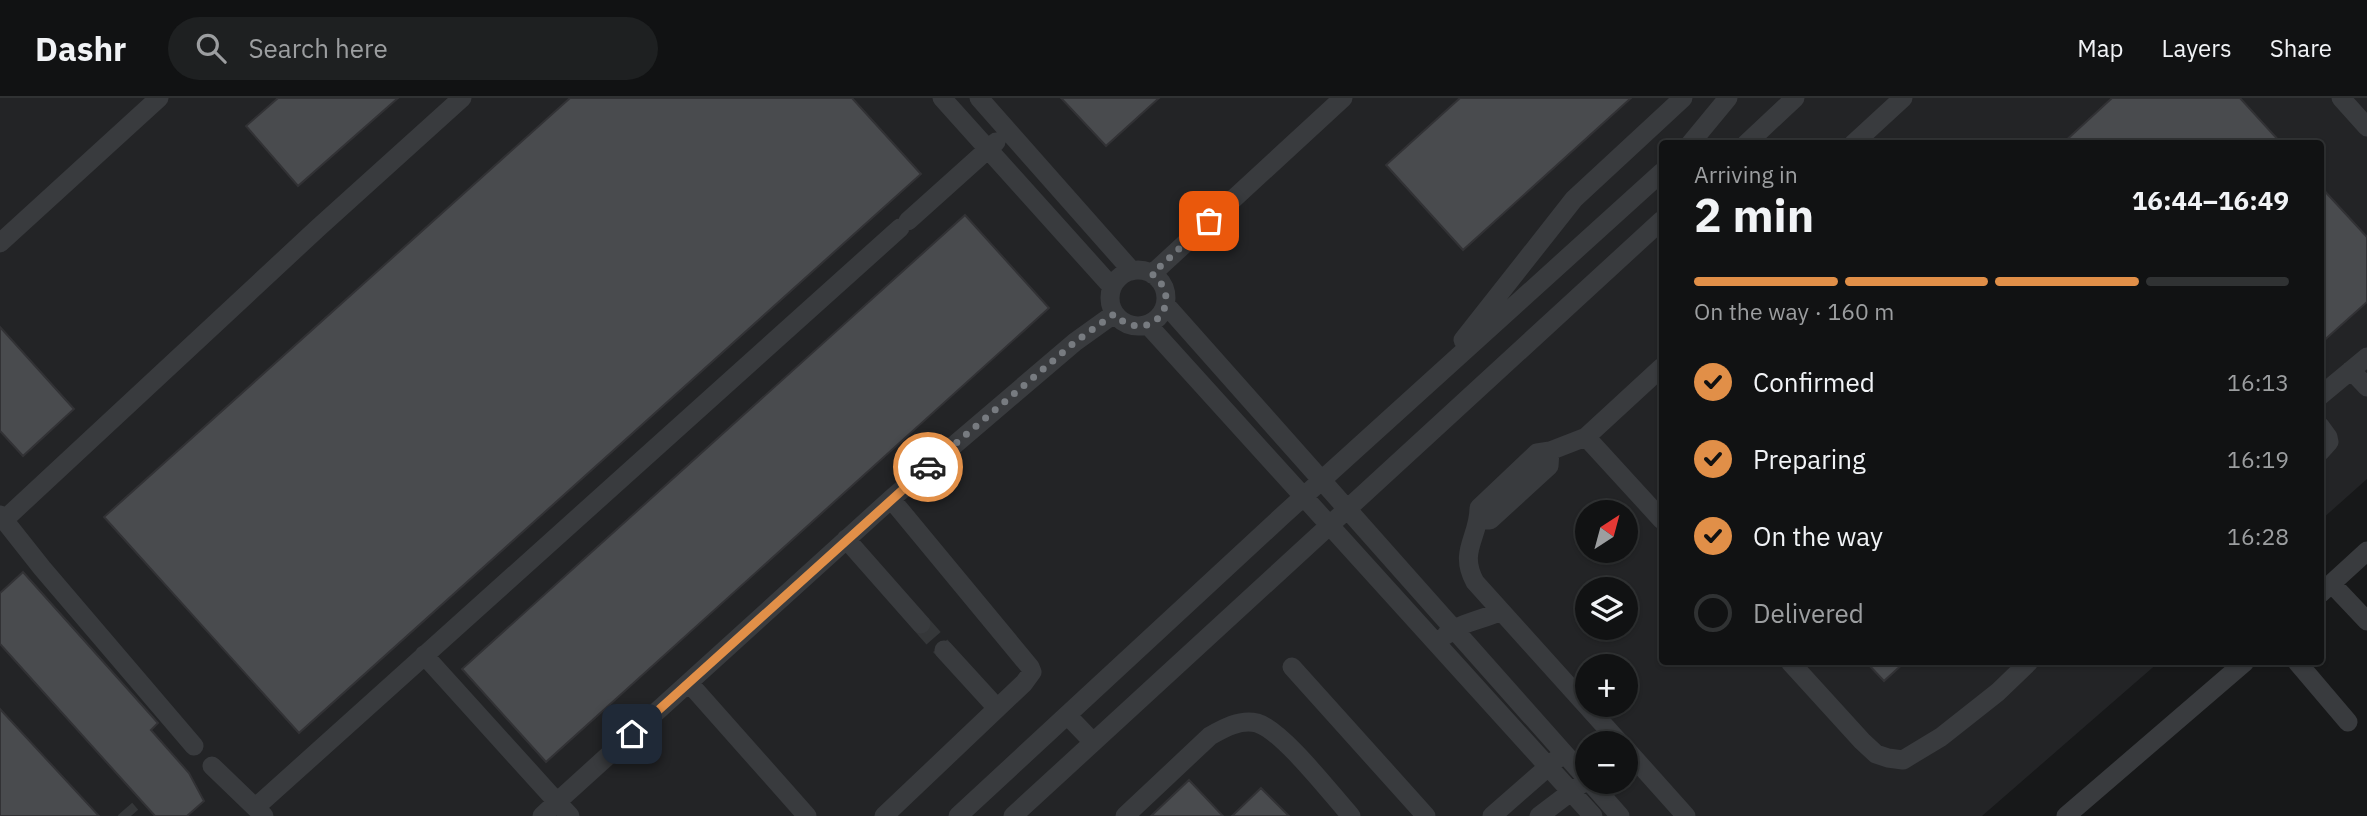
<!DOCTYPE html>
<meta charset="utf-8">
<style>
:root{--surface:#111213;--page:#1e2021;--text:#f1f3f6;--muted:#9c9ea0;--line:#303233;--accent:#e18f48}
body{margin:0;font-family:"IBM Plex Sans",sans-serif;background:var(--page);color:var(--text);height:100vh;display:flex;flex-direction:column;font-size:26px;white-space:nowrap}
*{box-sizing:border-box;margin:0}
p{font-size:23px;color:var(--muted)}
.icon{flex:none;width:38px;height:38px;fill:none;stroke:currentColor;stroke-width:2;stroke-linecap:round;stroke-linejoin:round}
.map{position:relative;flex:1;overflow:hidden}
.sheet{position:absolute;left:1659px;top:42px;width:665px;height:525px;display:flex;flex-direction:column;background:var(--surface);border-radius:7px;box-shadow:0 2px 5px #0004,0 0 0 2px var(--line)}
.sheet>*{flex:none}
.needle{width:46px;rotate:36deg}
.buttons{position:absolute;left:1575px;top:402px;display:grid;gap:14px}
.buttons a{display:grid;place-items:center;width:63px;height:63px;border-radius:50%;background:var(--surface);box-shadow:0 2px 5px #0004,0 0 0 2px var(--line);font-size:35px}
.pin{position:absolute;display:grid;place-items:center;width:60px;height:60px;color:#fff;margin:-30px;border-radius:14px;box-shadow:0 4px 10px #0006}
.courier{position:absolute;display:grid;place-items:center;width:70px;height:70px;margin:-35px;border:5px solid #e18f48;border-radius:50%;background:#fff;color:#222;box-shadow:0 2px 9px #0007}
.overview em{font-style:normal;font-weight:700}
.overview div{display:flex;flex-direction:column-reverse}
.overview{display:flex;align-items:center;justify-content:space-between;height:119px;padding:0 35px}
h1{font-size:46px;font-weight:700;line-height:52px}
.bar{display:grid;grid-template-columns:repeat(4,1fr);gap:10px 7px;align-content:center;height:84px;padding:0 35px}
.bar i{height:9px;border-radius:5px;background:var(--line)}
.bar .current{background:var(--accent)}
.bar p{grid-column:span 4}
ol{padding:0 35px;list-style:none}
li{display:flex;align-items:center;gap:21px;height:77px}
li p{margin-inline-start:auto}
li .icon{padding:7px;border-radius:50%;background:var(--accent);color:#111;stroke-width:4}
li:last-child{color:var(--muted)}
li i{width:38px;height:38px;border:4px solid var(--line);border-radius:50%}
header{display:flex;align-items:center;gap:42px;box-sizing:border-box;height:98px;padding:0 35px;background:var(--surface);border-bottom:2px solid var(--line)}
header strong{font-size:33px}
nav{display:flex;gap:38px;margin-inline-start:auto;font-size:24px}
.search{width:490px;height:63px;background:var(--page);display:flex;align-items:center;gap:18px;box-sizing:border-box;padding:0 24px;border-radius:38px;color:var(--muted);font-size:26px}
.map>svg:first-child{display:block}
.built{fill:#232426;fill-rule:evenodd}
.building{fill:#494b4e;stroke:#323235;stroke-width:2}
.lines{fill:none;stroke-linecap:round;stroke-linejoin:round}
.minor-tunnel{stroke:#353739;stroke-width:19;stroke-dasharray:19 10;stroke-linecap:butt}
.minor{stroke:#393b3e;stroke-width:19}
.done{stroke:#777b80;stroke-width:7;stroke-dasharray:0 12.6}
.route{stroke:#e18f48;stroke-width:9}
</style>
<header>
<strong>Dashr</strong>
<div class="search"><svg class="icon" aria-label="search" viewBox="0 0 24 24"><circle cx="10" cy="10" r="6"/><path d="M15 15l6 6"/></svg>Search here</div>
<nav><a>Map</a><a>Layers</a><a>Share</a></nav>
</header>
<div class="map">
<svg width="2367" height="718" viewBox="0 0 2367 718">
<rect width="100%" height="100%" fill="#171819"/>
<!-- built -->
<path class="built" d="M0 0H2367V381L2321 422 2320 46H1662V564H2159L1982 718H0ZM1587 415H1626V453H1587ZM1587 492H1626V530H1587ZM1587 569H1626V607H1587ZM1587 646H1626V684H1587Z"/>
<!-- building -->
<path class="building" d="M278 0H398L298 88 246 28Z
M570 0H852L921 76 299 635 104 419Z
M1061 0H1159L1106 48Z
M1460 0H1631L1463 152 1386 67Z
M2112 0H2240L2282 46H2062Z
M2320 88 2367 139V204L2320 246Z
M965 117 1049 210 546 664 462 571Z
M0 229 74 311 23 358 0 333Z
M23 474 158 625 151 632 189 675 204 703 187 718H155L0 546V495Z
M1866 564H1905L1884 583Z
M0 611 99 718H0Z
M1189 682 1223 718H1151Z
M1261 690 1289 718H1232Z"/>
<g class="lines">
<!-- minor-tunnel -->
<path class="minor-tunnel" d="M921 526 944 552
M125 711 131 718"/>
<!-- minor -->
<path class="minor" d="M942 0 1112 189
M979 0 1132 173
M2341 0 2367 29
M1690 46 1728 0
M1746 46 1795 0
M1853 46 1903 0
M908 123 996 44
M0 145 159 0
M1110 200a28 28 0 1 1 56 0a28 28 0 1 1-56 0Z
M1152 176 1343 0
M1166 207 1587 681
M1148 227 1593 718
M1463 242 1574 101 1683 0
M2351 272 2367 289
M2320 298 2367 259
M2320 328 2328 339 2329 344 2320 354
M1586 339 1662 422
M0 417 42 470 194 648
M4 422 318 130 462 0
M1479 422H1490L1549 368 1550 353
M846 441 921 526
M2332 486 2367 523
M2320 496 2367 453
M1446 537C1461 524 1483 522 1501 513
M944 552 997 610
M424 557 557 704 891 401 1075 244 1114 216
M1790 564 1862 643 1876 656 1888 660 1903 662 1941 639 1998 594 2029 564
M2297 564 2348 624
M1292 569 1426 718
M689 585 807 718
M1067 617 1093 644
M1621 646 1475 484C1458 453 1479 440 1479 410L1537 355 1550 353 1586 339 1662 269
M1626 651 1686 718
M212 668 264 718
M1590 684 1620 718
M256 709 900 130
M542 718 557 704 570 718
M884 718 1024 585 1032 574 1030 569 891 401
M958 718 1281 419 1662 74
M1013 718 1662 122
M1125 718 1210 638C1224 630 1240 621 1257 625 1282 632 1332 697 1351 718
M1492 718 1557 661
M1539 718 1580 687
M2066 718 2245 564"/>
</g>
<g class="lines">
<!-- done -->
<path class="done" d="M928 369 1075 244 1114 216C1147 250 1188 204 1152 176L1209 123"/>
<!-- route -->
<path class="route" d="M632 636 928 369"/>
</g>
</svg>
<div class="buttons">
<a><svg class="needle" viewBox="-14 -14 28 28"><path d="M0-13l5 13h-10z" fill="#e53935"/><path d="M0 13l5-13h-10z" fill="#9c9ea0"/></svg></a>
<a><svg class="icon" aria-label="layers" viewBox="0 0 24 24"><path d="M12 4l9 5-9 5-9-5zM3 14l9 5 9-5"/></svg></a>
<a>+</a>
<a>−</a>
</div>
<div class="pin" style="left:1209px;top:123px;background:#ea580c"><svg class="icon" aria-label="bag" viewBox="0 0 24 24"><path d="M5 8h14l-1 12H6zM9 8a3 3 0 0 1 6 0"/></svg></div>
<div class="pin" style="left:632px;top:636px;background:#1f2937"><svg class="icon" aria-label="home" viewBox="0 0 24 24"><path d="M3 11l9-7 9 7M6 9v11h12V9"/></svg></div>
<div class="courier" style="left:928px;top:369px"><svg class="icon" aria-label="car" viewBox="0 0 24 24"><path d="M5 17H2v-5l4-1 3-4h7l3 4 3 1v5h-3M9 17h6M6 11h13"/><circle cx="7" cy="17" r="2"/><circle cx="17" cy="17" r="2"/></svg></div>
<section class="sheet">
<div class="overview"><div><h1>2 min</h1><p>Arriving in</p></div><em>16:44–16:49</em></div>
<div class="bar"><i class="current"></i><i class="current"></i><i class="current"></i><i></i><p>On the way · 160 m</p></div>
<ol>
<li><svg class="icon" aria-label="check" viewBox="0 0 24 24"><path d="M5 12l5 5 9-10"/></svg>Confirmed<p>16:13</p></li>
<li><svg class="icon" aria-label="check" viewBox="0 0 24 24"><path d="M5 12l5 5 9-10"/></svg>Preparing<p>16:19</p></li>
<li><svg class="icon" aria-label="check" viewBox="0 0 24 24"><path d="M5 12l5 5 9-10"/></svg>On the way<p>16:28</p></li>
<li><i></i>Delivered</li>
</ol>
</section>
</div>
